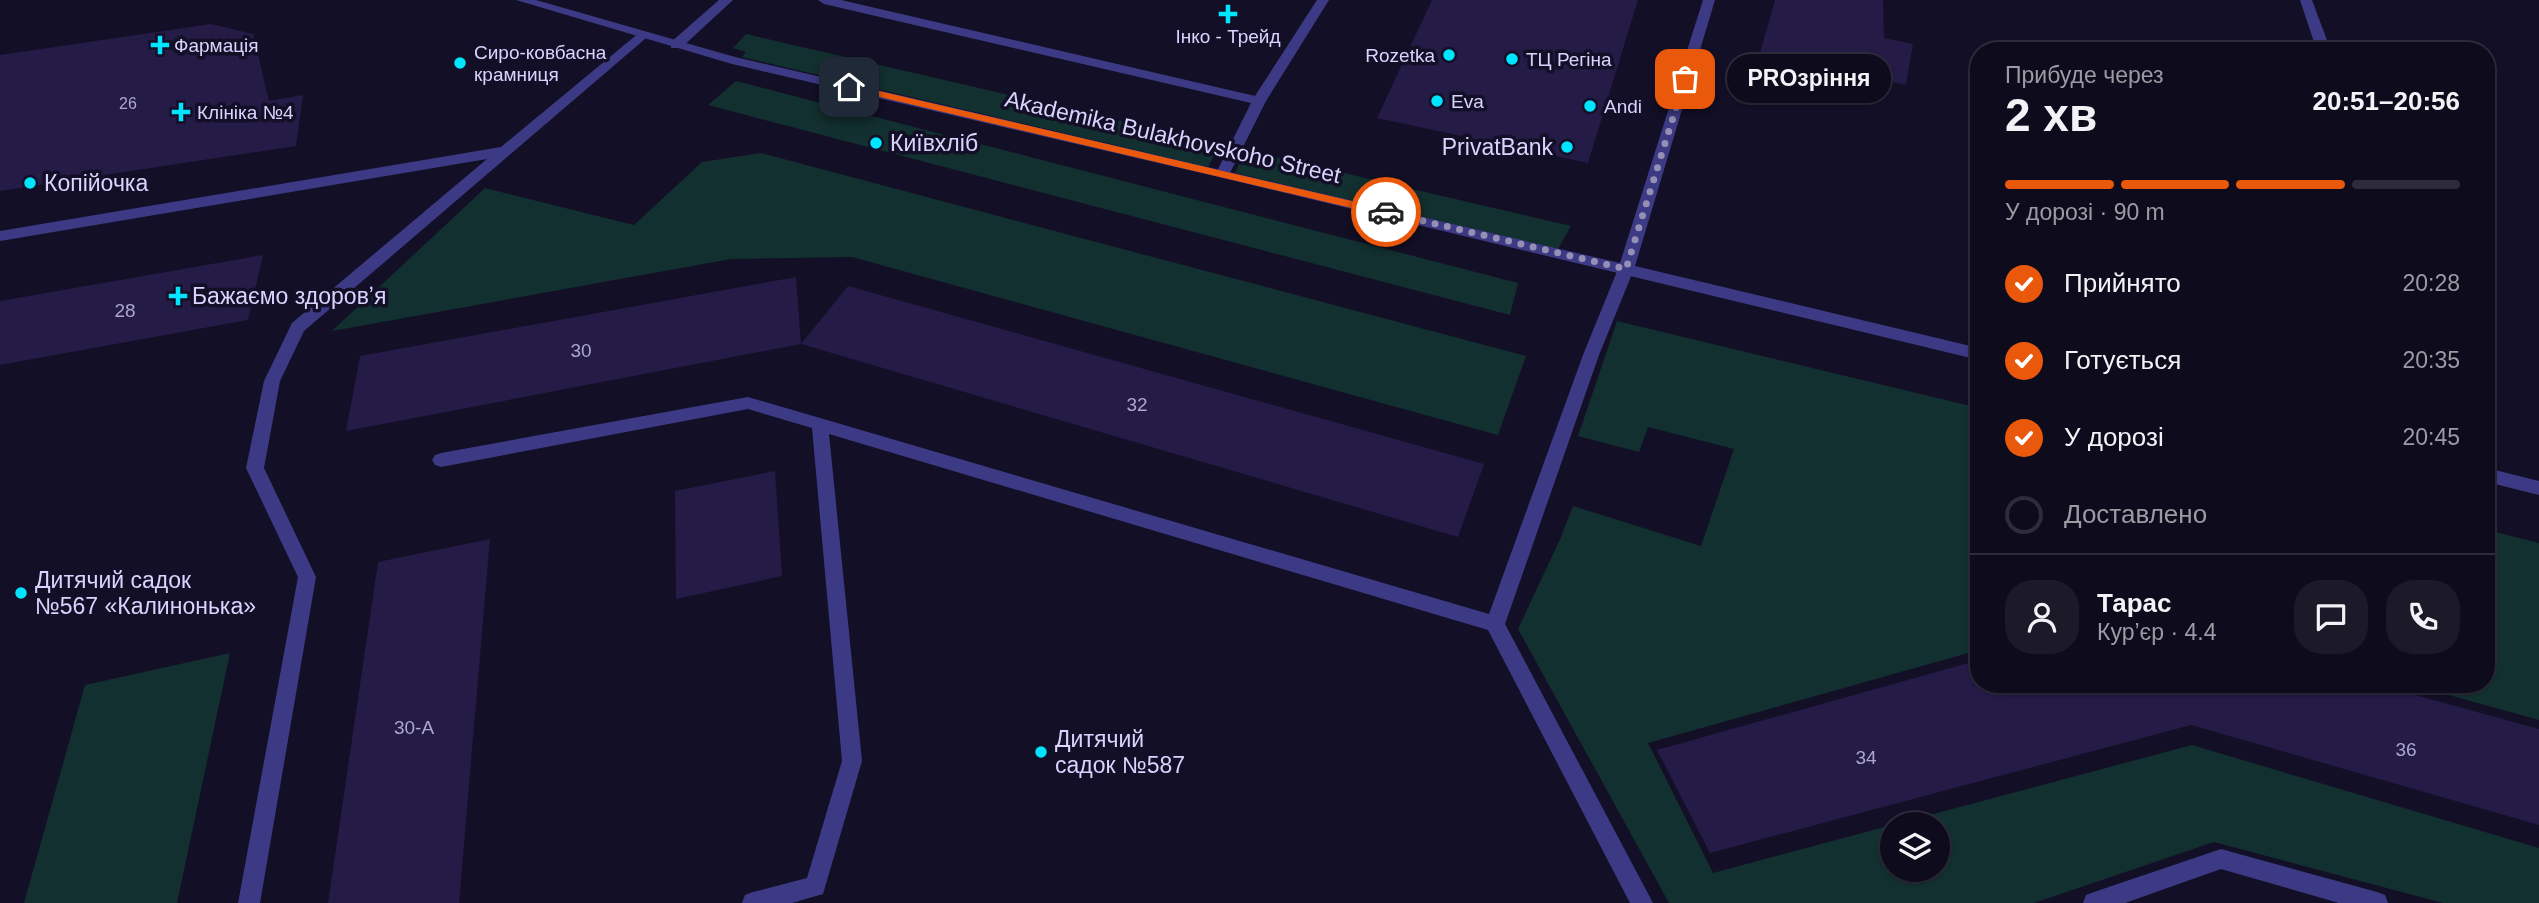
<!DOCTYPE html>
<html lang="uk">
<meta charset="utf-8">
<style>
:root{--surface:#0e0b1c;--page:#1c1929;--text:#f1f3f6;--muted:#9b9ba3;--line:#2e2b3b;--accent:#ea580c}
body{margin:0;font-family:Helvetica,sans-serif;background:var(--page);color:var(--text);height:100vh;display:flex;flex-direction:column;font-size:26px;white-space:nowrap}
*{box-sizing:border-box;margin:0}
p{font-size:23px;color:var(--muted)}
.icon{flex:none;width:38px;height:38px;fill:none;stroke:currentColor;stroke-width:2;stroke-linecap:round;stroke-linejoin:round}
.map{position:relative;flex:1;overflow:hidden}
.side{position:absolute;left:1970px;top:42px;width:525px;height:651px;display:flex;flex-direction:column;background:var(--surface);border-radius:28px;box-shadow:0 2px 5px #0004,0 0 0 2px var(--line)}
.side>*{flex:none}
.fabs{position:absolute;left:1880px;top:812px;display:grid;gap:14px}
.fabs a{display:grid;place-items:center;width:70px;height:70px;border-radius:50%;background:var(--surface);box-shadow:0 2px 5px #0004,0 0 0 2px var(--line);font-size:35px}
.pin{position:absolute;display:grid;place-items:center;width:60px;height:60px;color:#fff;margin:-30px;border-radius:14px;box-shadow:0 4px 10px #0006}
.courier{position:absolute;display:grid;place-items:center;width:70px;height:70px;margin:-35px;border:5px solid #ea580c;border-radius:50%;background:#fff;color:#222;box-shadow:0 2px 9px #0007}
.bubble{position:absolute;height:49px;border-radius:24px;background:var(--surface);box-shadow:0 2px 5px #0004,0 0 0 2px var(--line);font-size:23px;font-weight:700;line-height:49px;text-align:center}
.headline em{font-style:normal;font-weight:700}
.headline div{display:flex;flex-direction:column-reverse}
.headline{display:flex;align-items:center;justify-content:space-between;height:119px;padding:0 35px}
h1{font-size:46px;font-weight:700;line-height:52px}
.bar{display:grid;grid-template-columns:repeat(4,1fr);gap:10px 7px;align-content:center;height:84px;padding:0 35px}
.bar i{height:9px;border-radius:5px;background:var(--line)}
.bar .current{background:var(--accent)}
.bar p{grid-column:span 4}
.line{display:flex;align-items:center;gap:18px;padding:0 35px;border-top:2px solid var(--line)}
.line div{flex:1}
.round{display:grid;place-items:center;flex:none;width:74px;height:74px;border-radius:28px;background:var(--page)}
ol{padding:0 35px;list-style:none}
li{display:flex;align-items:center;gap:21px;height:77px}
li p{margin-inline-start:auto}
li .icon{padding:7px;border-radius:50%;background:var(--accent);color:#fff;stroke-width:4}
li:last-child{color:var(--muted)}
li i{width:38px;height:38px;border:4px solid var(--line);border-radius:50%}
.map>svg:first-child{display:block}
.green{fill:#12302f}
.building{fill:#241b47}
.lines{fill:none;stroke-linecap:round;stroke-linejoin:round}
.service{fill:#3d3a85;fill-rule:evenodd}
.minor{fill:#3d3a85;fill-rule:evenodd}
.tertiary{fill:#3d3a85;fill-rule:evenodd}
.route{fill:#ea580c}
.done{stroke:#948fb3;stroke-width:7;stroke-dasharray:0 12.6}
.poi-dot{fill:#00e5ff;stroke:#130f26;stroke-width:2.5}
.labels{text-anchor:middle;stroke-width:7;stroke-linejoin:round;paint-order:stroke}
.far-number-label{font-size:16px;fill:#aca6d1}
.far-poi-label{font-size:19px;fill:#d9d4ff;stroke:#130f26;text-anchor:start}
.number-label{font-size:19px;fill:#aca6d1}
.street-label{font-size:23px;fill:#d9d4ff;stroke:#130f26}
.poi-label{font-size:23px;fill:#d9d4ff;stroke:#130f26;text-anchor:start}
</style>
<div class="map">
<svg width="2539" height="903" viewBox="0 0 2539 903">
<rect width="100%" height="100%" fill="#130f26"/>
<!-- green -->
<path class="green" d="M746 34 1220 144 1208 167 742 57 746 52 733 48Z
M736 81 1518 283 1510 315 708 105Z
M1245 150 1571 226 1558 249 1235 173Z
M761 153 1526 356 1498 435 852 257 731 259 332 331 485 188 634 225 702 162Z
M1617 321 1979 408V650L1648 743 1713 873 1892 825V870H1937V824H1896L2192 745 2539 848V903H2443L2214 842 2034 903H1669L1518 629 1561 537 1573 506 1701 546 1734 449 1648 427 1639 452 1578 436Z
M2487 530 2539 543V720L2409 684H2487Z
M230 653 177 903H24L85 685Z"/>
<!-- building -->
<path class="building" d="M1432 0H1638L1588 163 1377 118Z
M1775 0H1883L1884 38 1913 44 1906 85 1760 53Z
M211 24 253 34 269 101 303 95 296 146 0 191V55Z
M263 255 248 320 0 365V301Z
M796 277 801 344 346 431 360 356Z
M848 286 1484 464 1458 537 801 344Z
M775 471 782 576 676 599 675 491Z
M490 539 459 903H328L378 562Z
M1979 660V684H2375L2539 729V825L2191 725 1710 853 1657 750Z"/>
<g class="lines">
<!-- service -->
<path class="service" d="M719 0H733L681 48H671V42Z
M818 0H841L1255 96 1317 0H1329L1266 101 1230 173 1223 178 1216 173 1251 103 824 4Z
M640 32 647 36 645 39 304 331 280 381 264 468 316 577 260 903H238L298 577 246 468 264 381 292 323 487 159 0 241V231L501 147Z
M1626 264 1634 269 1599 355 1505 624 1653 903H1630L1488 630 829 434 862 761 823 894 792 903H742L745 895 753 892 807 878 842 761 812 428 748 409 441 467 435 465 432 460 435 455 441 453 748 397 1489 614 1583 355 1618 269Z
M2221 849 2377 892 2385 895 2388 903H2339L2221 869 2125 903H2083L2086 895 2094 892Z"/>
<!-- minor -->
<path class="minor" d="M2300 0H2312L2331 51H2317Z"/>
<!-- tertiary -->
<path class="tertiary" d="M516 0H536L735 57 1620 263 1703 0H1715L1635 266 1979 348V360L1223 178 732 64Z
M2487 468 2539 481V495L2487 482Z"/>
</g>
<!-- route -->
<path class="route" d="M849 84 1386 209 1391 212 1386 216 846 89 845 87Z"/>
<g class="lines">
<!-- done -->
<path class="done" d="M1386 212 1626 269 1685 79"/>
</g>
<!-- markers -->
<g class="poi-dot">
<path d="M1224.5 3.5h7v7h7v7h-7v7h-7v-7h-7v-7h7z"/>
<path d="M156.5 34.5h7v7h7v7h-7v7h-7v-7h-7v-7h7z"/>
<circle cx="1449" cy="55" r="7"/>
<circle cx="1512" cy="59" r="7"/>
<circle cx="460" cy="63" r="7"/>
<circle cx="1437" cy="101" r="7"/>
<circle cx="1590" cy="106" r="7"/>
<path d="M177.5 101.5h7v7h7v7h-7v7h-7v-7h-7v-7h7z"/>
<circle cx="876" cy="143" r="7"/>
<circle cx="1567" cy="147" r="7"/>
<circle cx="30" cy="183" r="7"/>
<path d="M174.5 285.5h7v7h7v7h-7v7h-7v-7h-7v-7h7z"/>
<circle cx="21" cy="593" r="7"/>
<circle cx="1041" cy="752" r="7"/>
</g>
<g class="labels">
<!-- far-number labels -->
<g class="far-number-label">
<text x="128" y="109">26</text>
</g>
<!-- far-poi labels -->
<g class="far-poi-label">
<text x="1228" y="43" text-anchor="middle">Інко - Трейд</text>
<text x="174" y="52">Фармація</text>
<text x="474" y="59">Сиро-ковбасна<tspan x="474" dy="22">крамниця</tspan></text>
<text x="1435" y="62" text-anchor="end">Rozetka</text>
<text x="1526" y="66">ТЦ Регіна</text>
<text x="1451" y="108">Eva</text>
<text x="1604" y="113">Andi</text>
<text x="197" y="119">Клініка №4</text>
</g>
<!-- number labels -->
<g class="number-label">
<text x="125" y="317">28</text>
<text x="581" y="357">30</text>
<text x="1137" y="411">32</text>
<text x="414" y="734">30-А</text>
<text x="2406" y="756">36</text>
<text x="1866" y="764">34</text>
</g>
<!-- street labels -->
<g class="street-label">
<text transform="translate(1173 137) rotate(13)" y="8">Akademika Bulakhovskoho Street</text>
</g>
<!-- poi labels -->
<g class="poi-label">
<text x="890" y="151">Київхліб</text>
<text x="1553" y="155" text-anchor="end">PrivatBank</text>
<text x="44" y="191">Копійочка</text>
<text x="192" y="304">Бажаємо здоровʼя</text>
<text x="35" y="588">Дитячий садок<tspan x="35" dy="26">№567 «Калинонька»</tspan></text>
<text x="1055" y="747">Дитячий<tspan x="1055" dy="26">садок №587</tspan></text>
</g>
</g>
</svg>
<div class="fabs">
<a><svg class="icon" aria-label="layers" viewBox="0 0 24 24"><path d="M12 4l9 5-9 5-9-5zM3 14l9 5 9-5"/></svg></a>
</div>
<div class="pin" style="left:1685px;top:79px;background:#ea580c"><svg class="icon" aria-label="bag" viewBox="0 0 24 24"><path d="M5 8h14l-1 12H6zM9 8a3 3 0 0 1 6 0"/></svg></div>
<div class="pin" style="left:849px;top:87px;background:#1f2937"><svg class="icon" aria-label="home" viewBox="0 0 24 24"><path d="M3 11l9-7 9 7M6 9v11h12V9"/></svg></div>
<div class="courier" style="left:1386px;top:212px"><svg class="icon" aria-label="car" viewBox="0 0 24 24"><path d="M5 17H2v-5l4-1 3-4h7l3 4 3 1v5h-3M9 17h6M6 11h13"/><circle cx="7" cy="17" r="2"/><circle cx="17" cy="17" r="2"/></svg></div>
<div class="bubble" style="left:1727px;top:54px;width:164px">PROзріння</div>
<section class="side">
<div class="headline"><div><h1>2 хв</h1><p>Прибуде через</p></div><em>20:51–20:56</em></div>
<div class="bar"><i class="current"></i><i class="current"></i><i class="current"></i><i></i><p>У дорозі · 90 m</p></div>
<ol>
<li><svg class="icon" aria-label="check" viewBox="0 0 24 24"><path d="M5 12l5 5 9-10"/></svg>Прийнято<p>20:28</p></li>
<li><svg class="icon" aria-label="check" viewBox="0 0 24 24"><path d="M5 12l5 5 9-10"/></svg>Готується<p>20:35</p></li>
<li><svg class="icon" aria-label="check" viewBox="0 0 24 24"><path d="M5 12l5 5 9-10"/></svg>У дорозі<p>20:45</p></li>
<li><i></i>Доставлено</li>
</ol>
<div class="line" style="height:126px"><a class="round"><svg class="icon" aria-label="person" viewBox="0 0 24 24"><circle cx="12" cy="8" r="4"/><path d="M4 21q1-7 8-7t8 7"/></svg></a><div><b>Тарас</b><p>Кур’єр · 4.4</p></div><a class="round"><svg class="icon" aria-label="chat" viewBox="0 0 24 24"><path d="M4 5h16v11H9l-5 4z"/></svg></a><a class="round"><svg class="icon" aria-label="phone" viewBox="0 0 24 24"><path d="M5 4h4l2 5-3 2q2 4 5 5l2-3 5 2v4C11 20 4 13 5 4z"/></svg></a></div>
</section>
</div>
